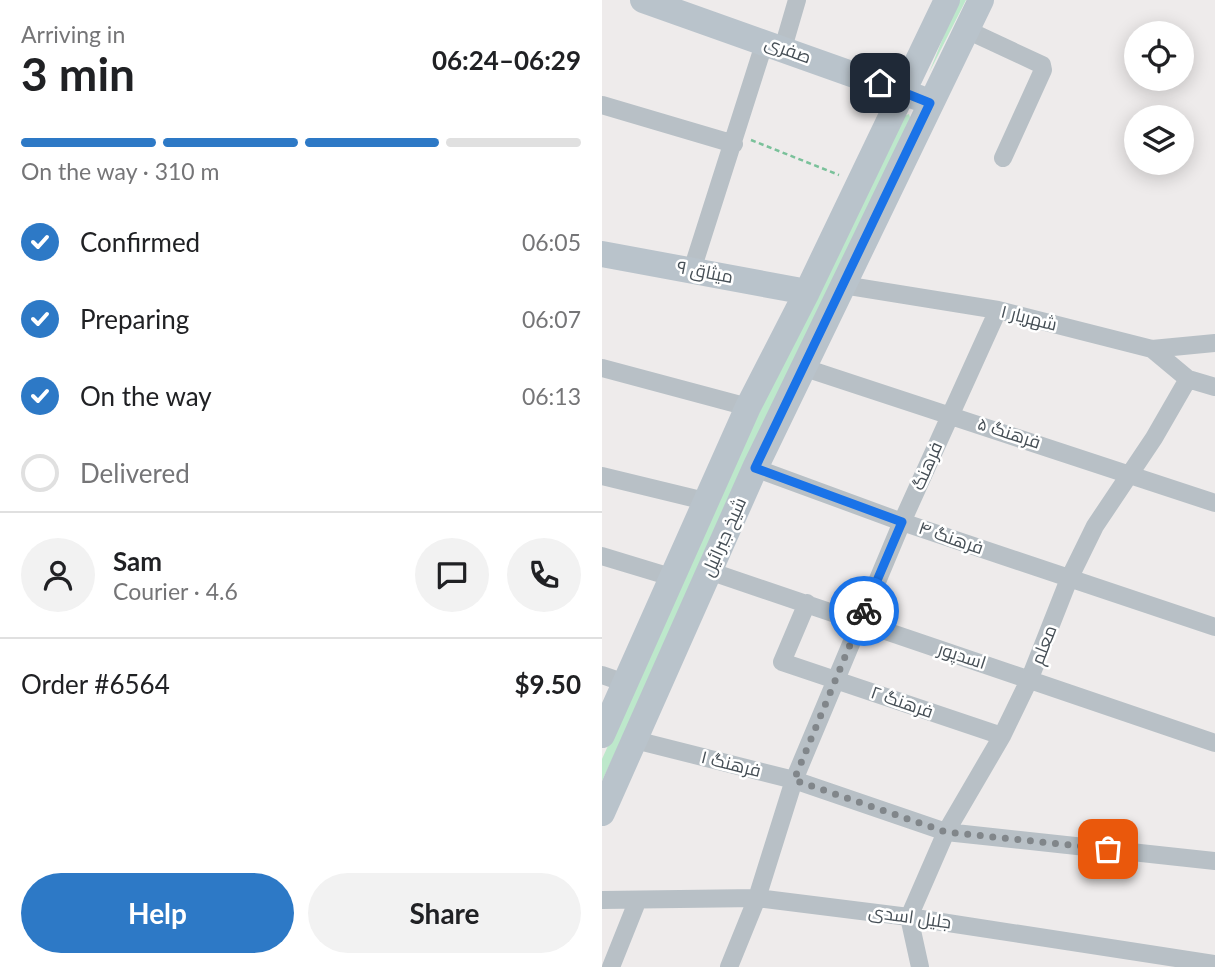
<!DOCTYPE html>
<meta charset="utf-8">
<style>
:root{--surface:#fff;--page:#f2f2f2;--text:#202124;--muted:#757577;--line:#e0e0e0;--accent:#2d79c6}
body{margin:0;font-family:Lato,Cairo,sans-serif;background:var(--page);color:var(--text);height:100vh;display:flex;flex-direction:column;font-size:26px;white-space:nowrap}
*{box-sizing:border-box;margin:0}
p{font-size:23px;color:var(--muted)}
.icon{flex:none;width:38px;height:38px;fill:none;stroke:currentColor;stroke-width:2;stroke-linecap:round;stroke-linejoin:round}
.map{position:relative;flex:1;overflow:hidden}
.details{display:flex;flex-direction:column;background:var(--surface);width:602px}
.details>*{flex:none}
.buttons{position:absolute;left:522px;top:21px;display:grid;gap:14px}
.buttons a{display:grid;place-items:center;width:70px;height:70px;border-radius:50%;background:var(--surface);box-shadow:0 4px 18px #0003;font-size:35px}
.pin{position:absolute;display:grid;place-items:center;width:60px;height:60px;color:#fff;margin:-30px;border-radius:14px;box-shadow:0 4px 10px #0006}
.courier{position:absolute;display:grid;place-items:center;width:70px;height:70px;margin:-35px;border:5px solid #1a73e8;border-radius:50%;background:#fff;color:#222;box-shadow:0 2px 9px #0007}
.overview em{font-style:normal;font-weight:700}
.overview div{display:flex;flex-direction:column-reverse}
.overview{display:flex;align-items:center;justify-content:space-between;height:119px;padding:0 21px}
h1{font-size:46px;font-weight:700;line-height:52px}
.bar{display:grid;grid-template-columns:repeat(4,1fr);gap:10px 7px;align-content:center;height:84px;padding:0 21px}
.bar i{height:9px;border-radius:5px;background:var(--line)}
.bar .current{background:var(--accent)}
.bar p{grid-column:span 4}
.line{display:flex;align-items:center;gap:18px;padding:0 21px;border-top:2px solid var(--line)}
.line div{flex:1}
.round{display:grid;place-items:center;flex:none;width:74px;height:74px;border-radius:37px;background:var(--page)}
ol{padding:0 21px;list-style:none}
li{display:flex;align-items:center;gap:21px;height:77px}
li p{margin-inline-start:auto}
li .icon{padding:7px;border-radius:50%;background:var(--accent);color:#fff;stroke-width:4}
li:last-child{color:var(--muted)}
li i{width:38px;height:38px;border:4px solid var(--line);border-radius:50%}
.cta{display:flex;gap:14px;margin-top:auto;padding:14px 21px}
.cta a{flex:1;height:80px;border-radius:42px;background:var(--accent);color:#fff;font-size:28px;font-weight:700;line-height:80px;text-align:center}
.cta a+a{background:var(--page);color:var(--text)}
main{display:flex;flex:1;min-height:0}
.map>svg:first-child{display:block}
.green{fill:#bde8cb}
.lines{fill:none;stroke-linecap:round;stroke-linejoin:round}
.path{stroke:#7ac19a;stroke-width:2.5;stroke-dasharray:5 3.5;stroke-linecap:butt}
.street{stroke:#b8c0c6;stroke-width:18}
.secondary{stroke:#b9c3cb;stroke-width:26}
.done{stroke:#81868a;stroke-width:7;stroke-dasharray:0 12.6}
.route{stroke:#1a73e8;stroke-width:9}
.labels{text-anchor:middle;stroke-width:5;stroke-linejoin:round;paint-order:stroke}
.street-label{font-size:18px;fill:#464f56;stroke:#fff}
</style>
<main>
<section class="details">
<div class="overview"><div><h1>3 min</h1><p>Arriving in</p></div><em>06:24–06:29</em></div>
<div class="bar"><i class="current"></i><i class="current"></i><i class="current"></i><i></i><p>On the way · 310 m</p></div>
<ol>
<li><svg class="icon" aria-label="check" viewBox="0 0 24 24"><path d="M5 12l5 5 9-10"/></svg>Confirmed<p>06:05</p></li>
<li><svg class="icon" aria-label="check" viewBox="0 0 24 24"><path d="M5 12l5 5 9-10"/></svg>Preparing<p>06:07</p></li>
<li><svg class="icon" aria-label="check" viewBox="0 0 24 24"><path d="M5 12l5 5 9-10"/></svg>On the way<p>06:13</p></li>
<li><i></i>Delivered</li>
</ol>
<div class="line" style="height:126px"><a class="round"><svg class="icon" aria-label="person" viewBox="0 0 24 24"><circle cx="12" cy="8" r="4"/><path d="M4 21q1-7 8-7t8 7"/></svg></a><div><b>Sam</b><p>Courier · 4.6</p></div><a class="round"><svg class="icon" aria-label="chat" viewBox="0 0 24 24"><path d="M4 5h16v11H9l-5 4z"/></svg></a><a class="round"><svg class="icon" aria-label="phone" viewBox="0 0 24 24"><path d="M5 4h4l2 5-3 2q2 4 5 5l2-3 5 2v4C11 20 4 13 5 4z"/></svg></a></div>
<div class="line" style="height:91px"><div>Order #6564</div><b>$9.50</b></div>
<div class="cta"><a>Help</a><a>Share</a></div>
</section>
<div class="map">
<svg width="613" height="967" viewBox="0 0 613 967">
<rect width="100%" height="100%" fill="#eeebeb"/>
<!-- green -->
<path class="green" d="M356 0H364L327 73Z
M307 114 309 120 0 781V759L144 440 300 117Z"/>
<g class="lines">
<!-- path -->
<path class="path" d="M149 140 237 175"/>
<!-- street -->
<path class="street" d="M365 30 440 65 441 70 401 158
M181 48 195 0
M0 105 132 144
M90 270 163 41
M241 285 396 310 550 349 613 343
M550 349 586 379 613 387
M200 367 613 503
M0 368 146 407
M153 468 300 522 613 627
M0 476 103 501
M0 556 69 577
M107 571 613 743
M205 603 180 662 400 736
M0 675 23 683
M33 740 192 780 344 832 613 861
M0 900 155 898 307 917 613 964
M9 967 35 902
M127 967 155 898 192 780 300 522 396 310
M318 967 307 917 344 832 400 736 428 678 467 579 493 526 552 438 586 379"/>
<!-- secondary -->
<path class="secondary" d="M41 0 317 98
M0 254 205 292
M0 735 146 407 205 292 345 0
M0 813 153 468 379 0"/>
</g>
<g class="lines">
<!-- done -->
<path class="done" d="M262 611 192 780 344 832 506 849"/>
<!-- route -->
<path class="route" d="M262 611 300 522 153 468 328 103 278 83"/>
</g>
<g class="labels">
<!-- street labels -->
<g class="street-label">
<text transform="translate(186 50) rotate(20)" y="6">صفری</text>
<text transform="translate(103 272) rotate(11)" y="6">میثاق ۹</text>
<text transform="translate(427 318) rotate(14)" y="6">شهریار ۱</text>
<text transform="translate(407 433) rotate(18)" y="6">فرهنگ ۵</text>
<text transform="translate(325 466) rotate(-66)" y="6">فرهنگ</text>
<text transform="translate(122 537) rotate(-66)" y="6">شیخ جبرائیل</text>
<text transform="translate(349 538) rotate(19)" y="6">فرهنگ ۴</text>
<text transform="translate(442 645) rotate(-69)" y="6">معلم</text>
<text transform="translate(360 656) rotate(18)" y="6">اسدپور</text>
<text transform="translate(300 702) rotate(19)" y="6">فرهنگ ۲</text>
<text transform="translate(129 764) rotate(14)" y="6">فرهنگ ۱</text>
<text transform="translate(308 917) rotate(8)" y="6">جلیل اسدی</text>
</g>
</g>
</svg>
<div class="buttons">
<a><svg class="icon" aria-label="locate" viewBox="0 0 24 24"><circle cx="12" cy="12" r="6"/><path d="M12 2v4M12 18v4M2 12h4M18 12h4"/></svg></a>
<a><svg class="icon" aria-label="layers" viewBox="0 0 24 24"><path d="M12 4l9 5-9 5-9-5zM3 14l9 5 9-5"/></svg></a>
</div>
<div class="pin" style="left:506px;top:849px;background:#ea580c"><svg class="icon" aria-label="bag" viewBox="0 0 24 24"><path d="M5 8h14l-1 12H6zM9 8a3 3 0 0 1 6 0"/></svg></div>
<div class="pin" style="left:278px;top:83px;background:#1f2937"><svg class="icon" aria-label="home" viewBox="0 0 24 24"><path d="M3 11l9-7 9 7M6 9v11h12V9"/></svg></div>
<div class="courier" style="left:262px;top:611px"><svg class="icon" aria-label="bike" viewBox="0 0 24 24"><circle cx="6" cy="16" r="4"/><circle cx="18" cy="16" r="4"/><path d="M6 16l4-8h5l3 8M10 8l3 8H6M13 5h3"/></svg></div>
</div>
</main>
